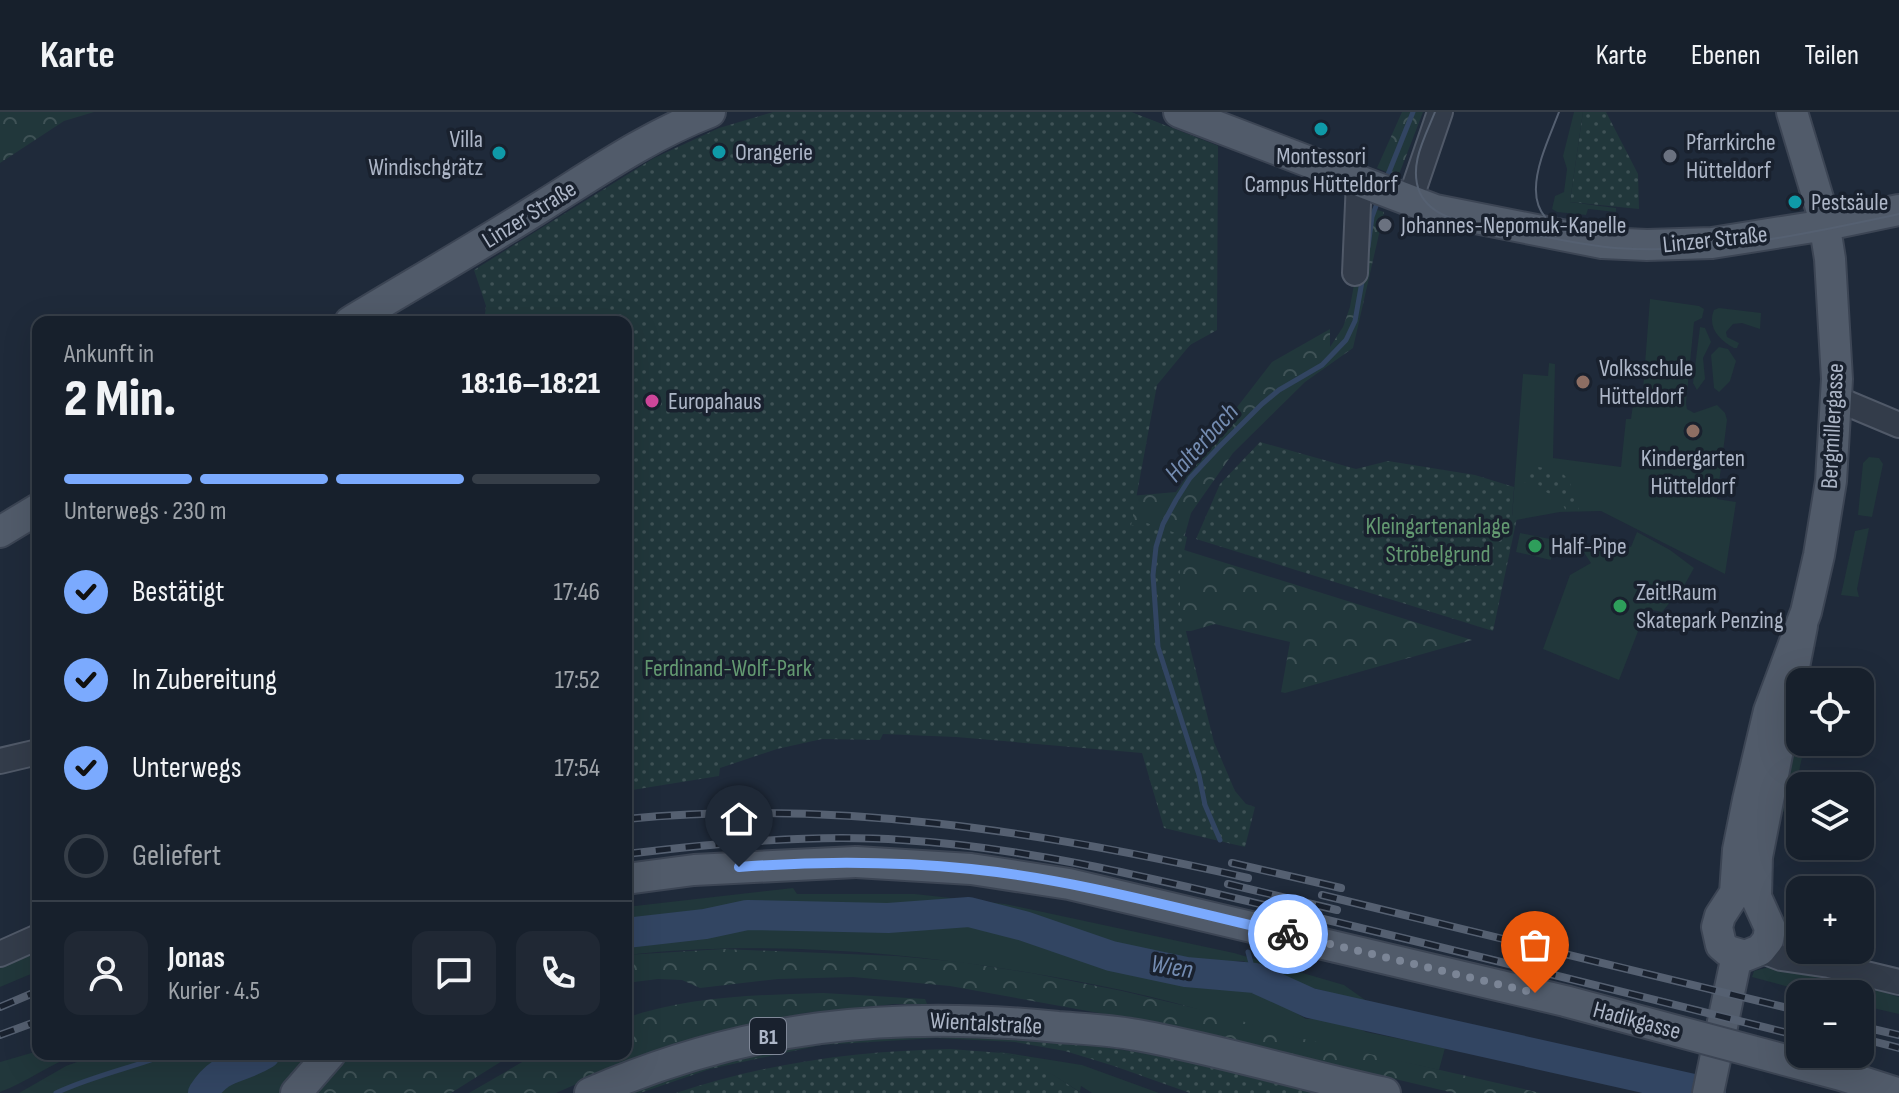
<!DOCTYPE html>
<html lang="de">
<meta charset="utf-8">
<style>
:root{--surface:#17202c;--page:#202834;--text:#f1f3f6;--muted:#9ea3a9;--line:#363e48;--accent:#7baafe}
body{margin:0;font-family:"Sofia Sans Condensed",sans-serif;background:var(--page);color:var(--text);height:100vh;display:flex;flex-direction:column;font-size:30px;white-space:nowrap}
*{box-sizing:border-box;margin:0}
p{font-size:26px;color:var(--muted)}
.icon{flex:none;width:44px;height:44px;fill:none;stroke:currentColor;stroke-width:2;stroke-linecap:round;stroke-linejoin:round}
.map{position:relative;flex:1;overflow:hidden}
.drawer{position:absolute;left:32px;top:204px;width:600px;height:744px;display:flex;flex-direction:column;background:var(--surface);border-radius:16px;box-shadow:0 8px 32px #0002,0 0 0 2px var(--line)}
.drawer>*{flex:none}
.fabs{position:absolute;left:1786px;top:556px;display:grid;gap:16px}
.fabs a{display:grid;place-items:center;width:88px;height:88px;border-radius:16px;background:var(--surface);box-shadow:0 8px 32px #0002,0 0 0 2px var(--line);font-size:40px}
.pin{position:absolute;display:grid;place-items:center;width:68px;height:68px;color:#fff;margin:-82px -34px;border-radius:50% 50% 50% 0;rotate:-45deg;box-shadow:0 0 8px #0007}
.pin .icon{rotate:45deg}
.courier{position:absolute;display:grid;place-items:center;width:80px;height:80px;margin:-40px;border:6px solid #7baafe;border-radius:50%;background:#fff;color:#222;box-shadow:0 2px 10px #0007}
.summary em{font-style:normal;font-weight:800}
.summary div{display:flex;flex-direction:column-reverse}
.summary{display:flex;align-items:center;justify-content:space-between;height:136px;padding:0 32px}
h1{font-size:52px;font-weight:800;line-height:60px}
.bar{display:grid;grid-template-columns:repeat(4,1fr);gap:12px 8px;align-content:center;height:96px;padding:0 32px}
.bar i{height:10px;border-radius:6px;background:var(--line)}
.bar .selected{background:var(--accent)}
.bar p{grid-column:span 4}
.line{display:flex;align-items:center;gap:20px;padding:0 32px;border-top:2px solid var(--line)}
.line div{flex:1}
.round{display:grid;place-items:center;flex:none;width:84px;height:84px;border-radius:16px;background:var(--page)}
ol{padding:0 32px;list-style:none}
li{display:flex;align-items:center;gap:24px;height:88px}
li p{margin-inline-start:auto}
li .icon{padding:8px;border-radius:50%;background:var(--accent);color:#111;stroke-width:4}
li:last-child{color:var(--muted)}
li i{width:44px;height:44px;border:4px solid var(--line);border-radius:50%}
header{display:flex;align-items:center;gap:48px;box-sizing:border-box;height:112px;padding:0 40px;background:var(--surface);border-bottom:2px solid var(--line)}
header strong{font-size:38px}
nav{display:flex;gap:44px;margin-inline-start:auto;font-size:28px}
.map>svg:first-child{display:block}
.grass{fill:#21373b}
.forest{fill:url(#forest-crowns)}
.park{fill:url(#park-dots)}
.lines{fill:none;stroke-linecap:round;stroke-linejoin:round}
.stream{stroke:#324562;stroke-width:5}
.river{stroke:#324562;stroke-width:30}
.minor-casing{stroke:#505968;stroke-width:28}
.major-casing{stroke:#3c4554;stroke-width:34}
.minor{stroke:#333c4a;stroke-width:24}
.major{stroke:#515b6a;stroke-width:30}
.tram{stroke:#556071;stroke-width:2}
.rail-casing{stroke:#556071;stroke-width:8}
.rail{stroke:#19212e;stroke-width:5;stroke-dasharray:15;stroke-linecap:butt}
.major-bridge-casing{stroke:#3c4554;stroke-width:34;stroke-linecap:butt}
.major-bridge{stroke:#515b6a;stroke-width:30}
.done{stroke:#7b8596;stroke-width:8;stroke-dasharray:0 14.4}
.route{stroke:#7baafe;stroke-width:10}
.culture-dot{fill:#0f9aa8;stroke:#19212e;stroke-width:3}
.worship-dot{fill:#6b7280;stroke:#19212e;stroke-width:3}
.education-dot{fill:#8d6e63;stroke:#19212e;stroke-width:3}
.hotel-dot{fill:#d1479c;stroke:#19212e;stroke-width:3}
.leisure-dot{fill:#2e9e5b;stroke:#19212e;stroke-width:3}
.labels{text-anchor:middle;stroke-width:7;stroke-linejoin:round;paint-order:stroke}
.shield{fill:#19212e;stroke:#818999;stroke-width:2}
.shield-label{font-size:22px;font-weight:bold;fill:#adb6c7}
.poi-label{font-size:24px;fill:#adb6c7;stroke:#19212e;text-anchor:start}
.street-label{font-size:24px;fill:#adb6c7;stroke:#19212e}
.park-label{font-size:24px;fill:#639971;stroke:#19212e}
.water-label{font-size:26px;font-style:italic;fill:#748cb1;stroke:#19212e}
</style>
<header>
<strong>Karte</strong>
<nav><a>Karte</a><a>Ebenen</a><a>Teilen</a></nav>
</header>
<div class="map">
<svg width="1899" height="981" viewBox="0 0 1899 981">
<defs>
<pattern id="forest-crowns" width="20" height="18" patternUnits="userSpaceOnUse" patternTransform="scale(2)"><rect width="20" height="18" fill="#21373b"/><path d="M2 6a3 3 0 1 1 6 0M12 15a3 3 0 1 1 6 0" fill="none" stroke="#3f5256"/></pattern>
<pattern id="park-dots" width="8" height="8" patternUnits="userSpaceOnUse" patternTransform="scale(2)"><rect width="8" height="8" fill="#21373b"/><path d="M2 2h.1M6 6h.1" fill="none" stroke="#3f5256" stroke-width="1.8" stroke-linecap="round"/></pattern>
</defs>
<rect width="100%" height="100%" fill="#1f2a3a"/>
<!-- grass -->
<path class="grass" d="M1574 0H1583L1570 90 1616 96V100L1588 97 1586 103 1557 100 1552 97 1555 84 1564 80 1567 57 1563 44Z
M1650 187 1699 194 1704 197 1702 206 1694 210 1686 291 1687 297 1694 301 1717 293 1725 301 1727 308 1717 387 1736 390 1725 462 1601 399 1560 400 1516 408V406L1512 405 1523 262 1548 264 1549 251 1555 252 1553 346 1621 355 1626 307H1631L1635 278H1643Z
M1719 196 1761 201 1760 217 1742 211 1733 212 1726 220 1727 225 1739 231 1737 236H1734C1719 228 1707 215 1714 198Z
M1700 215 1705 216 1711 230 1703 246 1705 267 1697 278 1693 271Z
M1719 235 1728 237 1736 249 1730 269 1719 280 1714 276 1711 243Z
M1869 345 1879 346 1883 352 1872 405 1858 403 1863 351Z
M1869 416 1857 477 1859 485 1841 483 1855 419Z
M1637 420 1670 438 1694 456 1685 472 1662 500 1652 498 1644 504 1619 568 1543 537 1570 463 1591 451 1583 439 1603 425 1631 435Z
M1520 421 1555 428 1551 448 1516 440Z
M1794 639 1803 641 1789 705 1781 697Z
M793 776 797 782H915L1005 792 1234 841 1344 873 1368 890C1343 891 1322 871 1299 878L1281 865 1252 861 1244 849 1188 850 1045 818 1040 806 979 793 887 799C874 793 849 799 831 798 824 797 821 793 814 792 790 790 762 791 738 794 724 796 715 804 702 800L626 810V795Z
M971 807 1036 825 1043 836 1111 856 1177 867 1236 872 1261 879 1306 907 1325 906 1347 910 1366 920 1445 936 1439 958C1392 947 1344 939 1297 926 1238 909 1181 891 1121 878 964 845 786 825 626 843V830L750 812 922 815 954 808Z
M38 832V859L0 875V849Z
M1769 855 1787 856 1841 869 1842 867 1899 885V902L1860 893V882H1816L1752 865 1754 859Z
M38 939V942H78C50 952 27 970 0 980V950Z
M994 939 1082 953 1159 981H1092L1081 974 1080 980 1027 947Z
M99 942H313L280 981H19L66 954Z"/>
<!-- forest -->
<path class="forest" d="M0 0H94L64 9 0 51Z
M1131 0 1218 34 1208 215 1148 275 1130 384 1176 380 1214 325 1272 250 1330 217V235L1343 215 1350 195 1368 95 1384 100 1353 236 1305 270 1233 341 1191 401 1181 437 1472 528 1285 581 1281 580 1290 530 1215 512 1191 519H1177L1154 681 1143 641 626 473Z
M1402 0H1423L1398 65 1377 56Z
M723 837 896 844 960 850 1031 861 1122 879 1211 900 1299 926 1541 981H1454L1176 915 950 874 853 865 778 867 700 876 682 868 658 867 626 871V843Z
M823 881 925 887 927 892H895L804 901 721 919 615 955 556 981H469L536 942H626V906C689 884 757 883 823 881Z
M362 942H513L451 981H307L333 952Z"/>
<!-- park -->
<path class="park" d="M773 0H1131L1218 34 1217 218 1190 233 1157 273 1131 414 1144 410 1187 425 1180 459V496L1214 630 1235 679 1246 692 1255 695 1245 735 1164 716 1142 641 956 625 883 622 880 628 822 627 777 637 720 656 719 664 626 679V210H484L486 194 474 158 654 46 719 16Z
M1583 0H1606L1638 62 1639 97 1570 90Z
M1260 330 1356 357 1388 349 1475 363 1514 375 1512 404 1517 406 1493 519 1196 427 1220 372Z
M1528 354C1568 358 1568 360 1579 398L1566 399 1560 387 1546 380 1539 373 1524 370Z
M901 921 1043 926 1136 940 1212 954 1314 981H1190L1114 954 1065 939 1015 930 936 926 821 933 710 957 640 981H629C681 961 734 943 790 934 827 928 864 925 901 921Z
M950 937 1002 941 1029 947 1081 981H676C765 951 856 939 950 937Z"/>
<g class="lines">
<!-- stream -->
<path class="stream" d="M1385 70 1413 0
M1368 135 1372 105 1379 86
M1220 728 1205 693 1199 663 1158 535 1153 463 1156 435 1163 412 1176 388 1190 366 1220 334 1262 292 1279 278 1322 253 1346 228 1355 209 1363 164
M1248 840 1255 866
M56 981C92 964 131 956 168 942"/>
<!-- river -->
<path class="river" d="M626 821 705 812 747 803 888 806 969 800 1024 814 1111 844 1186 860 1255 866 1310 891 1711 981
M203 981C221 952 239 958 265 942"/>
<defs>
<path id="minor" d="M1410 88 1440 0
M1355 161 1359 69
M1837 287 1899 313
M0 649 38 640
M1760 838 1781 846 1829 853 1899 870
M0 842 38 825"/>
<path id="major" d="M1179 0 1435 98 1602 131 1647 133 1712 131 1826 113 1899 98
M1792 0 1823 103 1830 147 1837 267 1831 369 1819 443 1806 500 1769 599 1748 688 1738 738 1735 781 1720 804 1717 815 1721 833 1728 839 1745 844 1760 838 1768 828 1770 816 1756 785 1757 745 1802 514
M350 210C413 172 477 135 539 96 595 61 648 24 710 0
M0 420 38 397
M626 767 694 758 856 750
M296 981 330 942
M590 981C745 913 892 898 1058 915 1084 917 1111 918 1137 923 1220 938 1302 963 1385 981
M1708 981 1737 843"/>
</defs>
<!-- minor casing -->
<use href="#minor" class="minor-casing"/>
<!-- major casing -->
<use href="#major" class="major-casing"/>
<!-- minor -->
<use href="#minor" class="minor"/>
<!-- major -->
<use href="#major" class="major"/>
<!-- tram -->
<path class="tram" d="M1435 0C1425 25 1408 54 1420 81 1434 110 1474 111 1501 116 1539 123 1577 133 1615 136 1711 143 1806 122 1899 102
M1559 0C1543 42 1509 105 1575 122"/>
<defs>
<path id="rail" d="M626 707C836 687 1044 720 1248 766
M626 742C718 731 811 722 903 728 1034 736 1162 769 1289 799 1460 839 1630 882 1800 924
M1232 751 1341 776
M1228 772 1337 798
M1322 783 1800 899
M0 895 38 879
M1860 914 1899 923
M0 923 38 909
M1860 926 1899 936"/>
</defs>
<!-- rail casing -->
<use href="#rail" class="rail-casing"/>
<!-- rail -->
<use href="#rail" class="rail"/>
<defs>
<path id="major-bridge" d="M856 750 971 757 1069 772 1565 889 1841 963 1897 981"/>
</defs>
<!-- major-bridge casing -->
<use href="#major-bridge" class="major-bridge-casing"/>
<!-- major-bridge -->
<use href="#major-bridge" class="major-bridge"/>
</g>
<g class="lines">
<!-- done -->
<path class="done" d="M1288 822 1535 881"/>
<!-- route -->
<path class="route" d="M739 755C816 749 894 749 971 757 1078 768 1183 798 1288 822"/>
</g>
<!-- markers -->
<g class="culture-dot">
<circle cx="1321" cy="17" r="8"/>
<circle cx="719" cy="40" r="8"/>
<circle cx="499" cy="41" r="8"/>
<circle cx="1795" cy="90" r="8"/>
</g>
<g class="worship-dot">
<circle cx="1670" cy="44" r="8"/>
<circle cx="1385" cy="113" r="8"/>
</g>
<g class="education-dot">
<circle cx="1583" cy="270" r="8"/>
<circle cx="1693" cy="319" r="8"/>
</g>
<circle class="hotel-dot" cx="652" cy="289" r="8"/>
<g class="leisure-dot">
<circle cx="1535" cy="434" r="8"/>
<circle cx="1620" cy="494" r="8"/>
</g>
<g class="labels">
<!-- shield labels -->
<rect class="shield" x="750" y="906" width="36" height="36" rx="6"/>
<g class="shield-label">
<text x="768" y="932">B1</text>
</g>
<!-- poi labels -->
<g class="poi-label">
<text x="483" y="35" text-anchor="end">Villa<tspan x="483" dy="28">Windischgrätz</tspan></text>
<text x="1686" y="38">Pfarrkirche<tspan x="1686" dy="28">Hütteldorf</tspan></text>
<text x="735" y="48">Orangerie</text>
<text x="1321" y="52" text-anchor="middle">Montessori<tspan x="1321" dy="28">Campus Hütteldorf</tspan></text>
<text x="1811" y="98">Pestsäule</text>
<text x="1401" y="121">Johannes-Nepomuk-Kapelle</text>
<text x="1599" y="264">Volksschule<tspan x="1599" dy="28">Hütteldorf</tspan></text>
<text x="668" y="297">Europahaus</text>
<text x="1693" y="354" text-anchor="middle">Kindergarten<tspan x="1693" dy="28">Hütteldorf</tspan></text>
<text x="1551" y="442">Half-Pipe</text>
<text x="1636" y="488">Zeit!Raum<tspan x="1636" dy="28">Skatepark Penzing</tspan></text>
</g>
<!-- street labels -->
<g class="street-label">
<text transform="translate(529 102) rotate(-32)" y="8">Linzer Straße</text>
<text transform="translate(1715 127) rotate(-6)" y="8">Linzer Straße</text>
<text transform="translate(1832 314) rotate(-87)" y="8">Bergmillergasse</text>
<text transform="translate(1637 908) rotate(15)" y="8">Hadikgasse</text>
<text transform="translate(986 911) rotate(3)" y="8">Wientalstraße</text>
</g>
<!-- park labels -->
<g class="park-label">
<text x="1438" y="422">Kleingartenanlage<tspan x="1438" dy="28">Ströbelgrund</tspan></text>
<text x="728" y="564">Ferdinand-Wolf-Park</text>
</g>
<!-- water labels -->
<g class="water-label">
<text transform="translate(1201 330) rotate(-48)" y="9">Halterbach</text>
<text transform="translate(1172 854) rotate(9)" y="9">Wien</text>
</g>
</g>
</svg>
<div class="fabs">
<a><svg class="icon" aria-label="locate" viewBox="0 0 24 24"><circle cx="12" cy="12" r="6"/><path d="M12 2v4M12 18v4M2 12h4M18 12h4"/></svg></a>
<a><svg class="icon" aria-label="layers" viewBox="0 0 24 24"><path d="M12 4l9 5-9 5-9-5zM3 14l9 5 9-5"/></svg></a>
<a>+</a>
<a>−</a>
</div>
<div class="pin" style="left:1535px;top:881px;background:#ea580c"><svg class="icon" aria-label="bag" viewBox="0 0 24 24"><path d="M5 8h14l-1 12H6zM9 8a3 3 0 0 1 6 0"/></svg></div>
<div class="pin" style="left:739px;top:755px;background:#1f2937"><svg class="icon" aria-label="home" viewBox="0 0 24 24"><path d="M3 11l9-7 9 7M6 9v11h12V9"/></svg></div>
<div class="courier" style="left:1288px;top:822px"><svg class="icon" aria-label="bike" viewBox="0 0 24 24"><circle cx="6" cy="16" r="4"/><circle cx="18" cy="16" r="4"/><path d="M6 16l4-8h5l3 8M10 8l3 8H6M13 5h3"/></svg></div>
<section class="drawer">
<div class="summary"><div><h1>2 Min.</h1><p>Ankunft in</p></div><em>18:16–18:21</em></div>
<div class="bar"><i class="selected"></i><i class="selected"></i><i class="selected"></i><i></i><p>Unterwegs · 230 m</p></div>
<ol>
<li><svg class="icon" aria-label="check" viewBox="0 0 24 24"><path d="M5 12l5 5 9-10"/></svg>Bestätigt<p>17:46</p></li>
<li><svg class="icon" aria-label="check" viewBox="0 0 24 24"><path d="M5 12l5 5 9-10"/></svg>In Zubereitung<p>17:52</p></li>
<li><svg class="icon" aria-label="check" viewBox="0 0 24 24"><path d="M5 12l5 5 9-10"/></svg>Unterwegs<p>17:54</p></li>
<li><i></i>Geliefert</li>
</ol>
<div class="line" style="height:144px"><a class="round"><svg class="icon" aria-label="person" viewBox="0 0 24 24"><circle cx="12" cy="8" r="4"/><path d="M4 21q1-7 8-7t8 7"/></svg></a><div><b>Jonas</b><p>Kurier · 4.5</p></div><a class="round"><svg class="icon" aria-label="chat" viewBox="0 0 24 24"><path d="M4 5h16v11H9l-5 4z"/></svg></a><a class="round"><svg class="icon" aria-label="phone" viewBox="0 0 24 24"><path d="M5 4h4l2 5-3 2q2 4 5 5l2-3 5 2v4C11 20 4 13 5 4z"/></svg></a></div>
</section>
</div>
